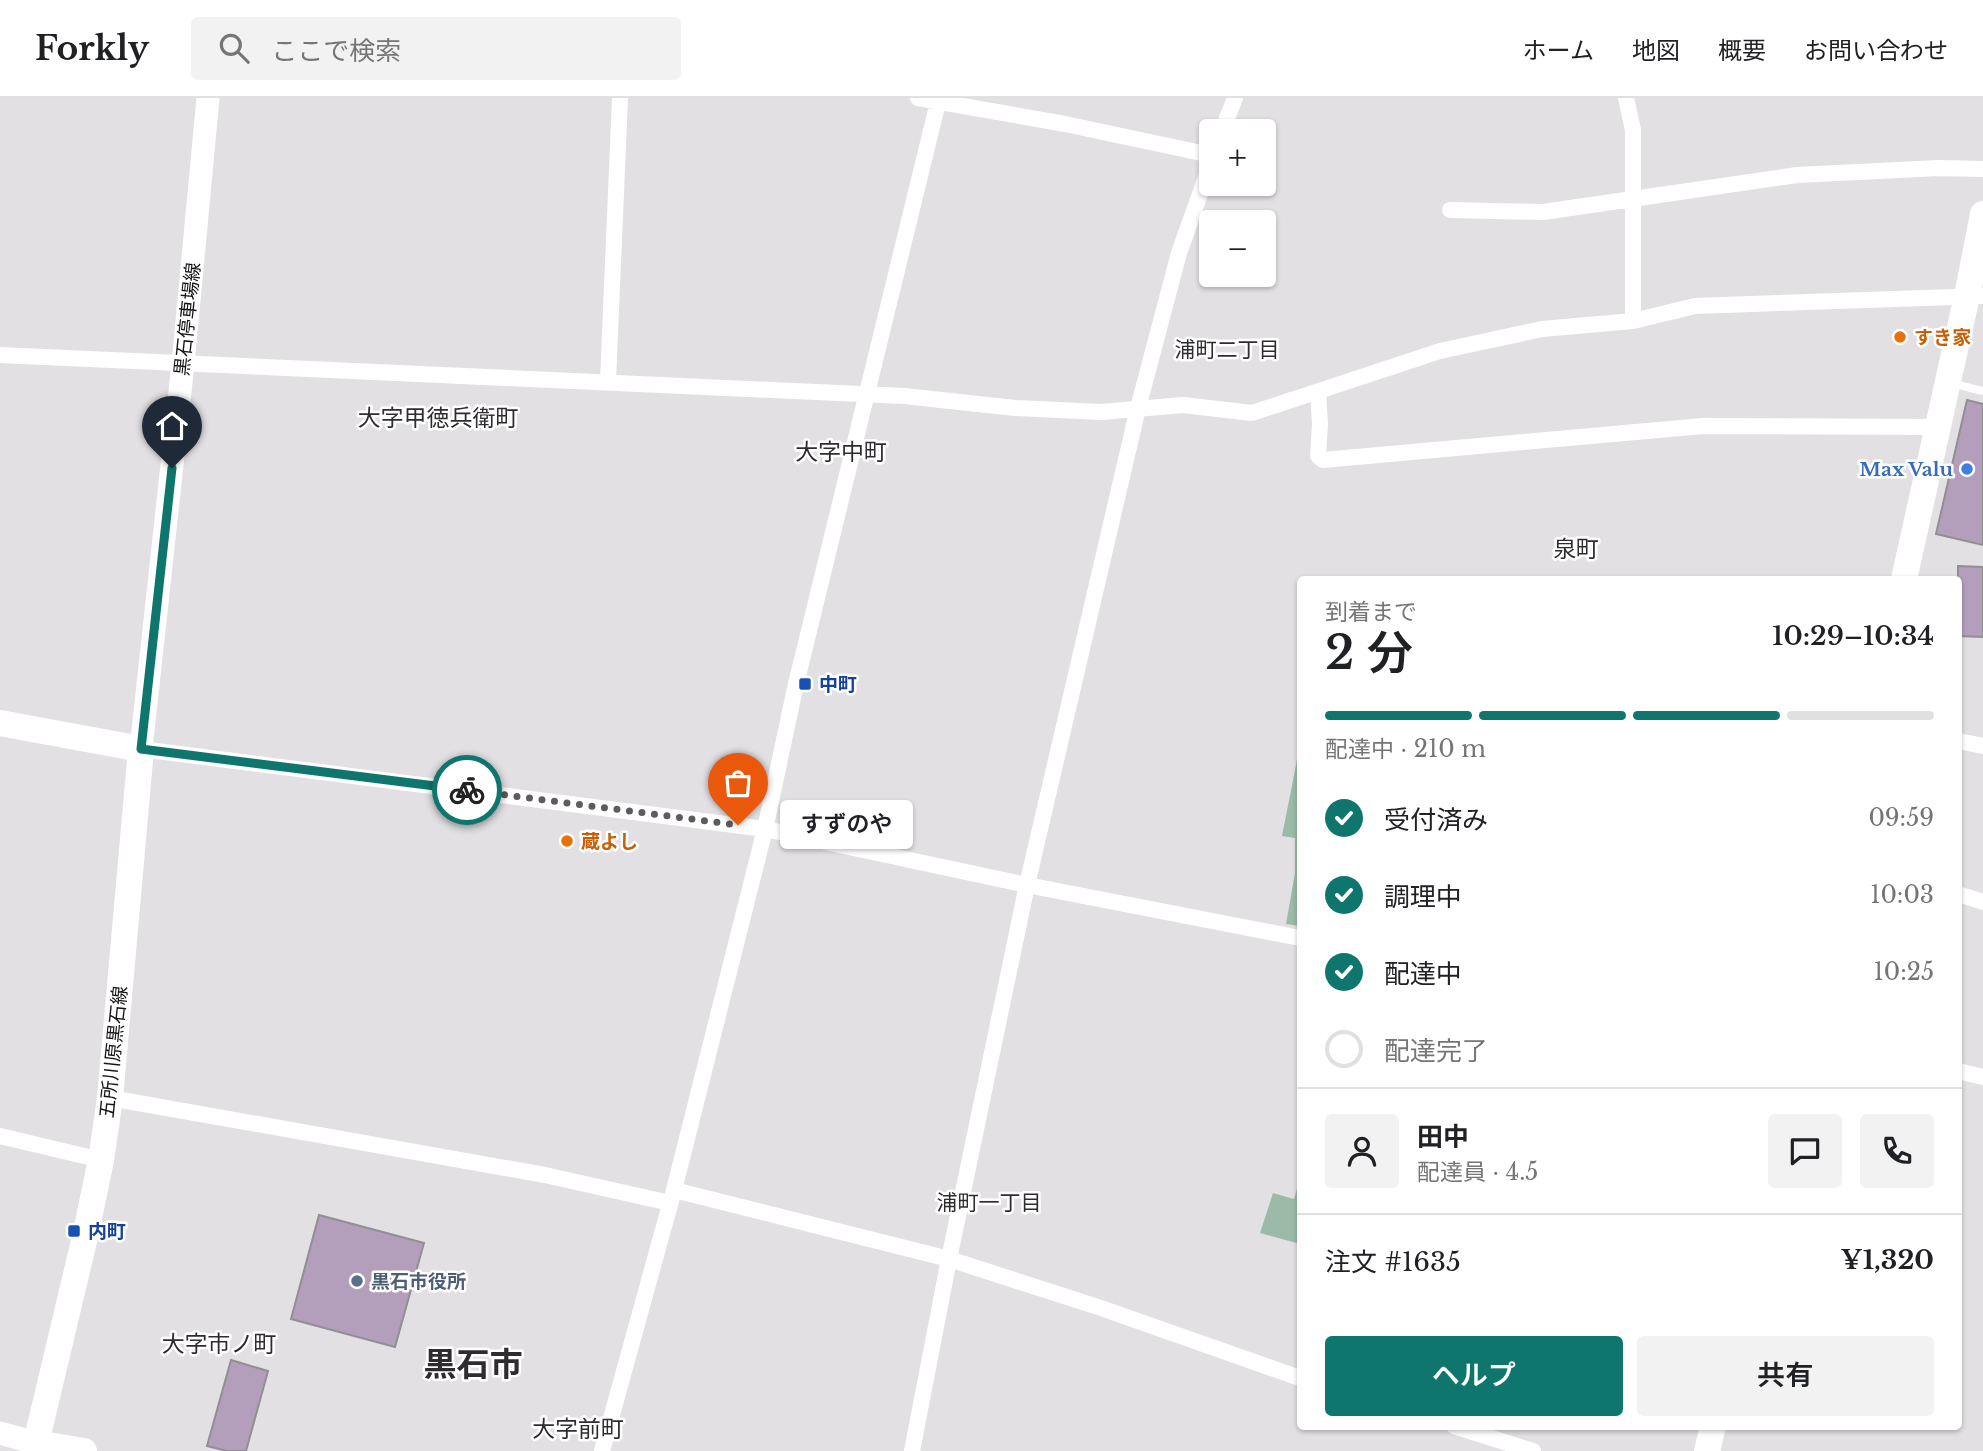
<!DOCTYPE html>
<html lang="ja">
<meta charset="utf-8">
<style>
:root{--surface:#fff;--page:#f2f2f2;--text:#202124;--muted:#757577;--line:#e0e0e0;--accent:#0f766e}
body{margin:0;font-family:"Libre Baskerville","Noto Sans JP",serif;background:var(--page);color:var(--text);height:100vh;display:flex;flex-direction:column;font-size:26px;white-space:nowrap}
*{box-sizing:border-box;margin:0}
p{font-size:23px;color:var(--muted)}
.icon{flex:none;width:38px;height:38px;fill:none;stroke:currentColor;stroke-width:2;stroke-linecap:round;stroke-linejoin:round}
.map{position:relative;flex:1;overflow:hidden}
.drawer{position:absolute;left:1297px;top:478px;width:665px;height:854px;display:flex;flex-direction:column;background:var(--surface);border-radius:7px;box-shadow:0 2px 5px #0004}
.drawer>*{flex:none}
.controls{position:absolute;left:1199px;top:21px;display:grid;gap:14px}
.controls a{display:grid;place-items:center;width:77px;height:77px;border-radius:7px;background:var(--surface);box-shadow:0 2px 5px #0004;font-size:35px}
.pin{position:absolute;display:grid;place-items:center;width:60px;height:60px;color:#fff;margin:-72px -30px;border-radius:50% 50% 50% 0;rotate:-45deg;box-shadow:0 0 7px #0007}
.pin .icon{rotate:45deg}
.courier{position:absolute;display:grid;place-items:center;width:70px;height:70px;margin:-35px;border:5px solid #0f766e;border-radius:50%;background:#fff;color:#222;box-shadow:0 2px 9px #0007}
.bubble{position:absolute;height:49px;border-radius:7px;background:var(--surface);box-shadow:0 2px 5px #0004;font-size:23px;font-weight:600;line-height:49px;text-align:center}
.headline em{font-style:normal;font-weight:600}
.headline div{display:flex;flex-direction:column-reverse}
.headline{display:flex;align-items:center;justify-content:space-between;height:119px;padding:0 28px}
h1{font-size:46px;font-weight:600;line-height:52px}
.bar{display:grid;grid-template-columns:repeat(4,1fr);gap:10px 7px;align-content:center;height:84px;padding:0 28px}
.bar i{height:9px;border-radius:5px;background:var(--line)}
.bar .current{background:var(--accent)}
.bar p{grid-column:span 4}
.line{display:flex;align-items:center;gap:18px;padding:0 28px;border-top:2px solid var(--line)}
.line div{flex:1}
.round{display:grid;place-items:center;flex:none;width:74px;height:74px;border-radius:7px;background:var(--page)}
ol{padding:0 28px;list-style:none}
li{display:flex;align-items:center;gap:21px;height:77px}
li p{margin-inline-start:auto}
li .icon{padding:7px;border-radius:50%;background:var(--accent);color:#fff;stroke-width:4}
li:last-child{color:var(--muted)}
li i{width:38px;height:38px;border:4px solid var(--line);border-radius:50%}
.primary-button{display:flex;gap:14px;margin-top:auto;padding:14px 28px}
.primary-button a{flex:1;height:80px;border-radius:7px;background:var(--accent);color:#fff;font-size:28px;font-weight:600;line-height:80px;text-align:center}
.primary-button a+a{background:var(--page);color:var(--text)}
header{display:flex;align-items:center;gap:42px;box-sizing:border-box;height:98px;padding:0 35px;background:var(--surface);border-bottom:2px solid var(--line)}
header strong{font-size:33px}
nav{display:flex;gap:38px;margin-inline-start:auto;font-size:24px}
.search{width:490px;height:63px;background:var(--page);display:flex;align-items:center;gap:18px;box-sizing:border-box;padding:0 24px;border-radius:7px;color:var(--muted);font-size:26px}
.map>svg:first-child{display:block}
.green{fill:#9bbba8}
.building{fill:#b39ebc;stroke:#918f92;stroke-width:2}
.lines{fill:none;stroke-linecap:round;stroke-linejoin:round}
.lane{stroke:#fff;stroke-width:8}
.street{stroke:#fff;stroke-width:16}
.secondary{stroke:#fff;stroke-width:23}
.primary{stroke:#fff;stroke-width:26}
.done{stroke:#5d5b5e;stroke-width:7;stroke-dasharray:0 12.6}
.route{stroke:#0f766e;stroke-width:9}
.food-dot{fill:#e8710a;stroke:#fff;stroke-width:2.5}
.shop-dot{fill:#3f7fe0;stroke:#fff;stroke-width:2.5}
.transit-dot{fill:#1a4fb4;stroke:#fff;stroke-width:2.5}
.service-dot{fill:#5c6f8a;stroke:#fff;stroke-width:2.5}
.labels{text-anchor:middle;stroke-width:5;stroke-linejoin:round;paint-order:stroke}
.street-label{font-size:19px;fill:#151416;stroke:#fff}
.food-label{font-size:19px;font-weight:bold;fill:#c56008;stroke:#fff;text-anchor:start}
.shop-label{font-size:19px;font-weight:bold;fill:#366cbe;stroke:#fff;text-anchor:end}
.transit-label{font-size:19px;font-weight:bold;fill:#164399;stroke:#fff;text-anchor:start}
.service-label{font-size:19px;font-weight:bold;fill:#4e5e75;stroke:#fff;text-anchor:start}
.neighbourhood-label{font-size:21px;fill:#2e2c2f;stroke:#fff}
.quarter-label{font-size:23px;fill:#2e2c2f;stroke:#fff}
.town-label{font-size:33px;font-weight:bold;fill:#2e2c2f;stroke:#fff}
</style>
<header>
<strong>Forkly</strong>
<div class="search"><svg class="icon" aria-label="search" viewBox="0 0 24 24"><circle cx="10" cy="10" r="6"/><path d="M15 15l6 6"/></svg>ここで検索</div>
<nav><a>ホーム</a><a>地図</a><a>概要</a><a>お問い合わせ</a></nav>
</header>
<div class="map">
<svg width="1983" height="1353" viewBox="0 0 1983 1353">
<rect width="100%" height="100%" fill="#e3e0e4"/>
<!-- green -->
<path class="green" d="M1300 647V828L1286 826 1295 775V740L1282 738Z
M1300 1080V1146L1260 1135 1273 1095 1294 1101Z"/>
<!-- building -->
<path class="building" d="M1967 302 1983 306V447L1936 436Z
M1958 468 1983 469V539L1958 538Z
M319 1117 424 1145 395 1249 291 1221Z
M231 1262 268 1273 246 1353H227L207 1348Z"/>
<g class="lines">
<!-- lane -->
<path class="lane" d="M1951 285 1983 293"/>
<!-- street -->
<path class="street" d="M918 0 1065 26 1211 57
M1626 0 1633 32V223
M1222 33 1235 0
M1450 112 1543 114 1797 77 1939 70 1983 71
M0 257 904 298 1015 310 1101 314 1183 307 1252 315 1440 253 1542 231 1633 223 1695 208 1983 198
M608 283 620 0
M1318 294 1320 326 1318 358 1323 362 1703 328 1938 329
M1958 643 1983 648
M141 651 765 731 1027 787 1300 840
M1958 796 1983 804
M1958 973 1983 979
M110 1000 545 1077 670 1105
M0 1038 101 1062
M674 1092 949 1161 1101 1210 1300 1280
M1454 1328 1533 1353
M602 1353 674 1092 765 731 796 586 939 0
M912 1353 949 1161 1027 787 1138 310 1179 155 1211 65"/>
<!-- secondary -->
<path class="secondary" d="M141 651 183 266 208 0
M0 1335 36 1345 34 1353"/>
<!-- primary -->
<path class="primary" d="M1904 481 1967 198 1983 116
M0 625 141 651 110 1000 101 1062 85 1139 36 1345 84 1353
M1707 1353 1713 1328"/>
</g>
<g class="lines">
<!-- done -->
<path class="done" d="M467 692 738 727"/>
<!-- route -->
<path class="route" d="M172 370 141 651 467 692"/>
</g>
<!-- markers -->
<g class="food-dot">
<circle cx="1900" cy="239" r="7"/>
<circle cx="567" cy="743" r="7"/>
</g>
<circle class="shop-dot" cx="1967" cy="371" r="7"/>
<g class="transit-dot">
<rect x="798" y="579" width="14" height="14" rx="3.5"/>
<rect x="67" y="1126" width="14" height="14" rx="3.5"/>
</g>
<circle class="service-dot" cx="357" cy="1183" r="7"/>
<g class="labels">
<!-- street labels -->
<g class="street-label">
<text transform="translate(187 221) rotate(-84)" y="7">黒石停車場線</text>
<text transform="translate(113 954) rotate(-84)" y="7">五所川原黒石線</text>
</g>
<!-- food labels -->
<g class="food-label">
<text x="1914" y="246">すき家</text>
<text x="581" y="750">蔵よし</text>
</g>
<!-- shop labels -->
<g class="shop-label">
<text x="1953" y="378">Max Valu</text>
</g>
<!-- transit labels -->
<g class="transit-label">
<text x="819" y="593">中町</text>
<text x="88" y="1140">内町</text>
</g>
<!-- service labels -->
<g class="service-label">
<text x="371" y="1190">黒石市役所</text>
</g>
<!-- neighbourhood labels -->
<g class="neighbourhood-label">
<text x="1227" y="259">浦町二丁目</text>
<text x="989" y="1112">浦町一丁目</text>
</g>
<!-- quarter labels -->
<g class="quarter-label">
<text x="438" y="328">大字甲徳兵衛町</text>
<text x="841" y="362">大字中町</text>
<text x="1576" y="459">泉町</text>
<text x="219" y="1254">大字市ノ町</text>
<text x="578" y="1339">大字前町</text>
</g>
<!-- town labels -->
<g class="town-label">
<text x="473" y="1278">黒石市</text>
</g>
</g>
</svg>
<div class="controls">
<a>+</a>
<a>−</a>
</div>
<div class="pin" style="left:738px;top:727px;background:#ea580c"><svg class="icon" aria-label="bag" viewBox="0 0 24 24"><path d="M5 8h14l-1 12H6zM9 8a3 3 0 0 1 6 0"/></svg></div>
<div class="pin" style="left:172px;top:370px;background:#1f2937"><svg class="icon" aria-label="home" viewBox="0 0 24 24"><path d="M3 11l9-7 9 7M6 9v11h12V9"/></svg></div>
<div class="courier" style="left:467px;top:692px"><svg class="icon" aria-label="bike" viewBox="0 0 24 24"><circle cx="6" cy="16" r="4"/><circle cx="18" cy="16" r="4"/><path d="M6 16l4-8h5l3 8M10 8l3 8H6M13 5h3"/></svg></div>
<div class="bubble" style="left:780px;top:702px;width:133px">すずのや</div>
<section class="drawer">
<div class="headline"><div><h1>2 分</h1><p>到着まで</p></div><em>10:29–10:34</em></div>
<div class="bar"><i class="current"></i><i class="current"></i><i class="current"></i><i></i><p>配達中 · 210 m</p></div>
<ol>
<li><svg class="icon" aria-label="check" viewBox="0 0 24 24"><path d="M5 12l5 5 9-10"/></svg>受付済み<p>09:59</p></li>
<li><svg class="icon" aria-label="check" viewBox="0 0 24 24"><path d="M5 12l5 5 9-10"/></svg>調理中<p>10:03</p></li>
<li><svg class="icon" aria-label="check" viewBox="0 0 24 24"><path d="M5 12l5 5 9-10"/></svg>配達中<p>10:25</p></li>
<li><i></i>配達完了</li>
</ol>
<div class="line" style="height:126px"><a class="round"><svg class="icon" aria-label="person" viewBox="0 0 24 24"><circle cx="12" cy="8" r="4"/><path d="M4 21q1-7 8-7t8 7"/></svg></a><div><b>田中</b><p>配達員 · 4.5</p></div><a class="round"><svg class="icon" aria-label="chat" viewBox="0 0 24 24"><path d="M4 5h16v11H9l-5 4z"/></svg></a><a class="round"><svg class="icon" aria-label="phone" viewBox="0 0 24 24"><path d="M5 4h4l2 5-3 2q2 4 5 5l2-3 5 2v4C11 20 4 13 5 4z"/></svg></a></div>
<div class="line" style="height:91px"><div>注文 #1635</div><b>¥1,320</b></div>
<div class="primary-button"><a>ヘルプ</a><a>共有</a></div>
</section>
</div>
